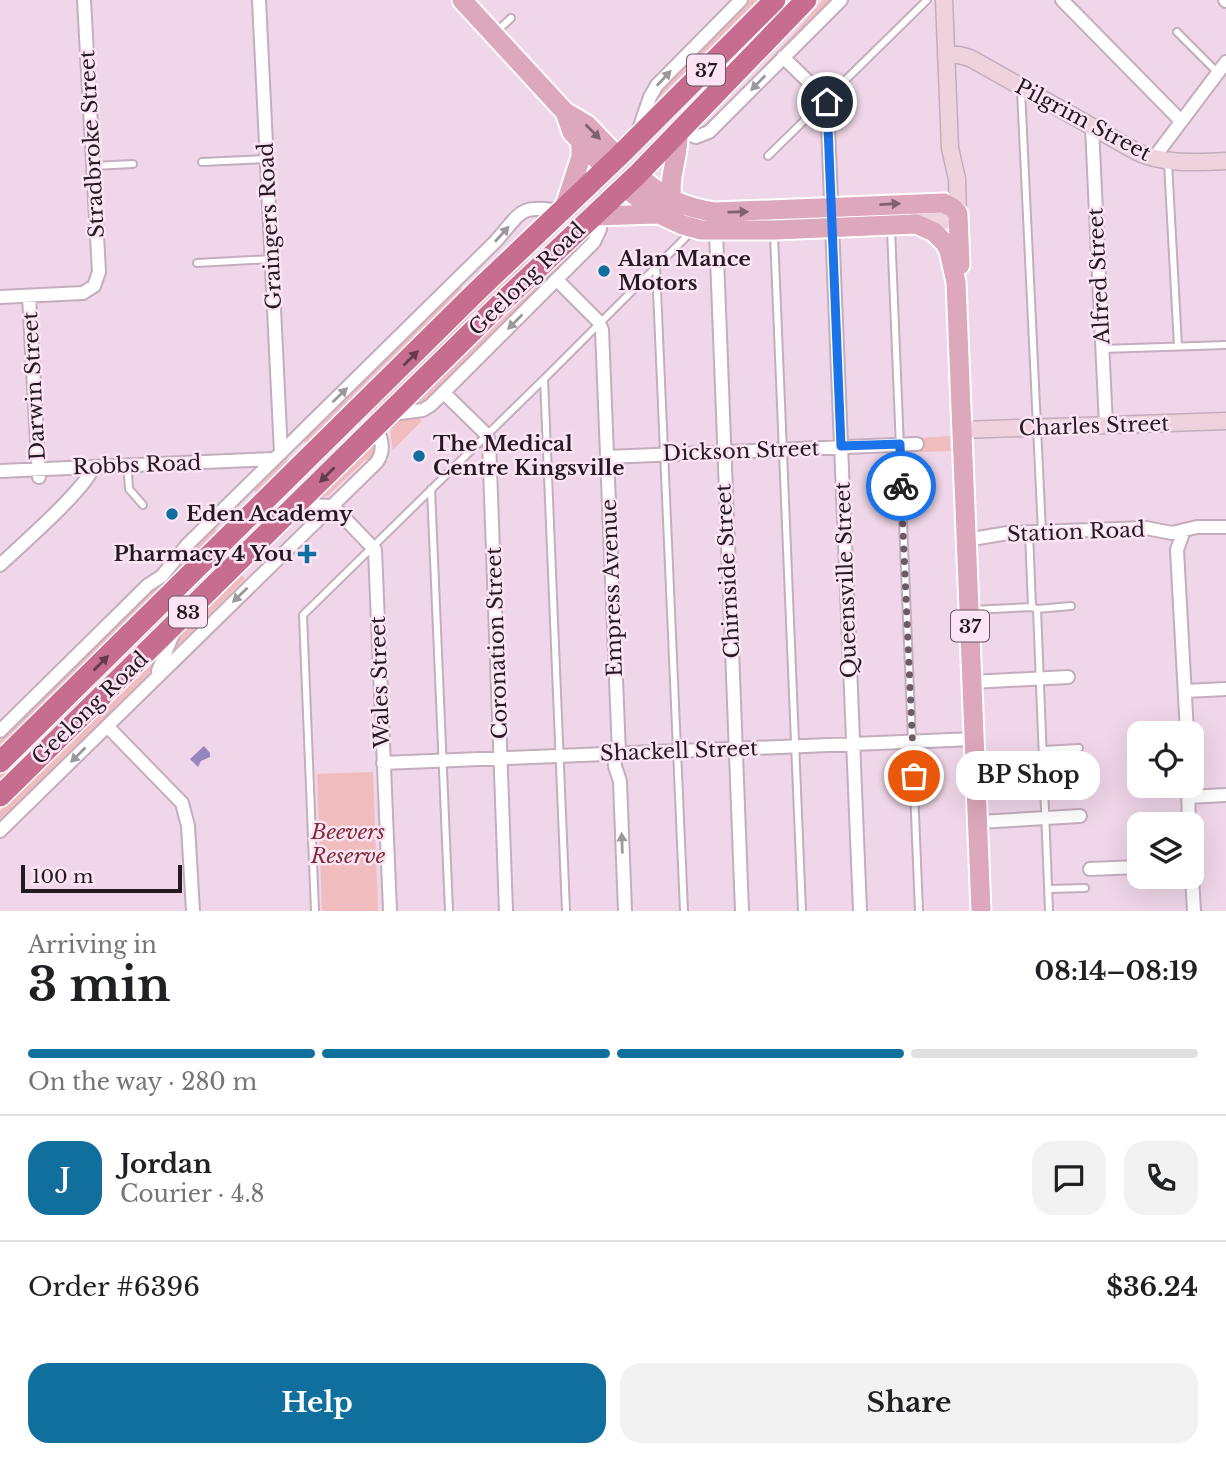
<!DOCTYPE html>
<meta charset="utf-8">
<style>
:root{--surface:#fff;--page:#f2f2f2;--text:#202124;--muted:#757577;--line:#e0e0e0;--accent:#106f9d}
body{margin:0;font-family:"Libre Baskerville",serif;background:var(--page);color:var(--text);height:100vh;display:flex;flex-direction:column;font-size:26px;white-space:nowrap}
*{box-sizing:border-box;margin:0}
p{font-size:23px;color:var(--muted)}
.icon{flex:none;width:38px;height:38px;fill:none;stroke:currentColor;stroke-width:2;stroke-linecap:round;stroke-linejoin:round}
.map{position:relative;height:911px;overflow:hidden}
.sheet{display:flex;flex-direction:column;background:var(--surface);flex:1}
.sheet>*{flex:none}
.controls{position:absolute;left:1127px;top:721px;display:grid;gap:14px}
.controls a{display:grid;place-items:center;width:77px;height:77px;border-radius:14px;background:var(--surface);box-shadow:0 7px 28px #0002;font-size:35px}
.scale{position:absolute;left:21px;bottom:18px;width:161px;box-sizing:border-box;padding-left:7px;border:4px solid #241b22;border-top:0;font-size:19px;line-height:24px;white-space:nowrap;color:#241b22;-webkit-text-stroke:5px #fde4f5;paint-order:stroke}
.pin{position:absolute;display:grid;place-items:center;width:60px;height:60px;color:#fff;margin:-30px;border:4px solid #fff;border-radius:50%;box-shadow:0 2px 7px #0007}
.courier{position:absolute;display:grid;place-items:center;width:70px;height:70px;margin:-35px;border:5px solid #1a73e8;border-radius:50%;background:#fff;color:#222;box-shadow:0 2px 9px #0007}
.bubble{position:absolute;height:49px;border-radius:21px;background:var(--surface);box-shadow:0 7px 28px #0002;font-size:23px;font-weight:700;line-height:49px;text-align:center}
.headline em{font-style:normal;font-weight:700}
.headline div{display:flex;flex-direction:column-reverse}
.headline{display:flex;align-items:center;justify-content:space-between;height:119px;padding:0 28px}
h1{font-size:46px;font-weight:700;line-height:52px}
.bar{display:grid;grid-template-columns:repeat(4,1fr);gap:10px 7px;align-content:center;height:84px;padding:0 28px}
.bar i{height:9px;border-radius:5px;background:var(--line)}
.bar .active{background:var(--accent)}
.bar p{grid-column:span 4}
.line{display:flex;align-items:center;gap:18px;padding:0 28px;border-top:2px solid var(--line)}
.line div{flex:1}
.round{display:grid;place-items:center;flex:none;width:74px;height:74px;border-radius:21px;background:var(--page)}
.button{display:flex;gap:14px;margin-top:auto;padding:14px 28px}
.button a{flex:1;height:80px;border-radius:21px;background:var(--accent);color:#fff;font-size:28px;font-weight:700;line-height:80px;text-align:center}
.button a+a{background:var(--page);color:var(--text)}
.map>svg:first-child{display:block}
.green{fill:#f0bcbd}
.water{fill:#9685bf}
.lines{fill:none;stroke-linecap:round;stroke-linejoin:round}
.lane-casing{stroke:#c4adbd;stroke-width:10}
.street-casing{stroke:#c4adbd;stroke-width:16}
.secondary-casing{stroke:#c4adbd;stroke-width:19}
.primary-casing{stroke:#fff;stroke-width:23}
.highway-casing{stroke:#fff;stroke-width:24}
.lane{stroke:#fff;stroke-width:6}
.street{stroke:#fff;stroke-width:12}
.secondary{stroke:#eed3dd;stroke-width:16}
.primary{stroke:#dda7bc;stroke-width:19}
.highway{stroke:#c76d8f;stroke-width:21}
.oneway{fill:#9c989c}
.oneway2{fill:#80616f}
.oneway3{fill:#653c4e}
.done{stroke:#6b5c67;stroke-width:7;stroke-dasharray:0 12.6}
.route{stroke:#1a73e8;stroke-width:9}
.poi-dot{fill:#106f9d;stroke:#fde4f5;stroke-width:2.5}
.labels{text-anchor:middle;stroke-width:5;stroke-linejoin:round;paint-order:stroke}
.shield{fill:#fde4f5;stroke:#655761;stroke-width:2}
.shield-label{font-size:19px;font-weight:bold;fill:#241b22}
.street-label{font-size:21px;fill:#241b22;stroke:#fde4f5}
.poi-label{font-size:21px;font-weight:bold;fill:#241b22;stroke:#fde4f5;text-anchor:start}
.park-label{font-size:21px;font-style:italic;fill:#812d37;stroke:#fde4f5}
</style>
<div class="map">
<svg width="1226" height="911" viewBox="0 0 1226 911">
<rect width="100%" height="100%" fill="#efd6e8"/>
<!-- green -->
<path class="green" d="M750 0H758L660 97 657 96Z
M823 0H835L715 120 703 129 790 38Z
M566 257 568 260 425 401 411 407V405L506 310Z
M527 260 530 263 370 415 369 412 487 295Z
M459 286 462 288 412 343 317 436 306 443 303 440Z
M416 416 422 421 393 450C388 426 390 417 416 416Z
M950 436 951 451 920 452V438Z
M374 443 375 450 369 461 366 459 329 495 318 499Z
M293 458 259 495 252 490 281 462Z
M214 528 217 530 212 539 177 574 181 560 189 549 191 551Z
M240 573 245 579 174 650 172 648 185 628Z
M157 584 160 585 153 598 0 750V740Z
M178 600H182L183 603 0 785V775Z
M158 656 154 667 146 677 0 821V811Z
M373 772 378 911H322L317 774Z"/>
<!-- water -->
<path class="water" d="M204 746 210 753V757L201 761 198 767 190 759Z"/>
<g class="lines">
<defs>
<path id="lane" d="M496 32 511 18
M1177 32 1218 73
M1021 90 1042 532
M768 156 927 0
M202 162 267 159
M1168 163 1178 346
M93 166 133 164
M891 229 919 911
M774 235 802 911
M197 263 272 259
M656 267 692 231
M1102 349 1226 345
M128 474 129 489 143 505
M431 489 449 911
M1029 532 1032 607 1037 609 1049 911
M1037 609 1071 606
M971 610 1032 607
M1043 750 1079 748
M1049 889 1085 888
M315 911 303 615 544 379
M566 911 544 379 656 267 684 911"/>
<path id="street" d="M259 0 281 453
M1062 0 1181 121
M1225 0 1226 1
M783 57 821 94 827 102 860 911
M1092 127 1106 426
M679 131 696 137 709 132 841 0
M638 132 650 97 657 85 741 0
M1153 159 1226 62
M716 231 742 911
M557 280 598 321 602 330 619 754C610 765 618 770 620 782L625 911
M29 296 39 477
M0 297 83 293 94 286 99 272 84 0
M444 393 486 434 489 441 506 911
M392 414 423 410 431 405 594 242 600 229 593 217
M607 457 917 444
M0 471 274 459
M296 505 333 506 375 550 390 911
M1184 530 1177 550 1187 733
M966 540 1008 533 1146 528 1172 533 1197 527H1226
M0 565C20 546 87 488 93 467
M158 671 175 629
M972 682 1068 677
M1185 691 1226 689
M107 726 182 803 188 826 193 911
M0 731 148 585 162 576 187 545 496 241C523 210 519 205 561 211
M383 763 975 739
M1188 786 1189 824
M1188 797 1226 795
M978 822 1080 816
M0 831 377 462C385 450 382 438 375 427
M1090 869 1139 867
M1192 877 1194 911"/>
<path id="secondary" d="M944 0 950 148 957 179 958 218
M946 55H959L970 58 1137 152C1166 165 1195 162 1226 161
M912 222 959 220
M962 430 1226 421"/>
<path id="primary" d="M462 0 565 112 587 125 618 157
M565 112 572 132 606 169
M637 175C661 196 683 208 715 212L944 203 953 208 958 214 960 265
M624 187 659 214 683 225 701 230H774L916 224 934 232 945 243 949 251 956 282 981 911
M672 201C668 174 679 158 678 133
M564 209 581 157V143
M594 216 658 214"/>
<path id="highway" d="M0 762 477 291 618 157 775 0
M0 796 499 305 637 175 806 0"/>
</defs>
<!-- lane casing -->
<use href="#lane" class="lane-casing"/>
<!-- street casing -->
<use href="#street" class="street-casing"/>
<!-- secondary casing -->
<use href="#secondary" class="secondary-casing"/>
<!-- primary casing -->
<use href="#primary" class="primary-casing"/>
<!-- highway casing -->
<use href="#highway" class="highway-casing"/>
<!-- lane -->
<use href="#lane" class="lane"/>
<!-- street -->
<use href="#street" class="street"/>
<!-- secondary -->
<use href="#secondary" class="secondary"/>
<!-- primary -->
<use href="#primary" class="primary"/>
<!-- highway -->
<use href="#highway" class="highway"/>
</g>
<!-- one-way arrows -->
<defs><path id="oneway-solid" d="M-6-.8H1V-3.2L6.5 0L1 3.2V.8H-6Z" transform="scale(1.75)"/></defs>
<g class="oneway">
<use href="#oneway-solid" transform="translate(664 78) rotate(-47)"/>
<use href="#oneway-solid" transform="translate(758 83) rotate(134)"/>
<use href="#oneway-solid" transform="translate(502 234) rotate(-48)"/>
<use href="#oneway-solid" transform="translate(515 322) rotate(135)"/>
<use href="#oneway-solid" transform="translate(340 395) rotate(-44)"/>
<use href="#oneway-solid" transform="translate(240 595) rotate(136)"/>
<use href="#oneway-solid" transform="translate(78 755) rotate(135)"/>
<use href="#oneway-solid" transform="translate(622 843) rotate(-92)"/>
</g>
<g class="oneway2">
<use href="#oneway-solid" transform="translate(593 132) rotate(45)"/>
<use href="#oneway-solid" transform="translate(890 204) rotate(-3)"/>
<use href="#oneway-solid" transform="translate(738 212) rotate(-1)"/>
</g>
<g class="oneway3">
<use href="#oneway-solid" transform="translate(411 358) rotate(-45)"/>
<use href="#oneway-solid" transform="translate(327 475) rotate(135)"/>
<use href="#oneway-solid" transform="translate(101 663) rotate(-45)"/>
</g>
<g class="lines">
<!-- done -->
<path class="done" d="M901 486 914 776"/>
<!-- route -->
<path class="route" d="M827 102 841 446 900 444 901 486"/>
</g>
<!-- markers -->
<g class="poi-dot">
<circle cx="604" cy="271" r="7"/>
<circle cx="419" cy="456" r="7"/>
<circle cx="172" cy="514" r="7"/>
<path d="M303.5 543.5h7v7h7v7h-7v7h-7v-7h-7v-7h7z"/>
</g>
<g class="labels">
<!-- shield labels -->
<g class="shield">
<rect x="687" y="54.5" width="38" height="31" rx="5"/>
<rect x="169" y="596.5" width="38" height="31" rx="5"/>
<rect x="951" y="610.5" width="38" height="31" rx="5"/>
</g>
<g class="shield-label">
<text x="706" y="77">37</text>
<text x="188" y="619">83</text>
<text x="970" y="633">37</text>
</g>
<!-- street labels -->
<g class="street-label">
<text transform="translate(1083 120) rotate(28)" y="7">Pilgrim Street</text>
<text transform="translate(92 144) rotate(-93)" y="7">Stradbroke Street</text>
<text transform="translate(270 226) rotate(-93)" y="7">Graingers Road</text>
<text transform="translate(1099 276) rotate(-93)" y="7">Alfred Street</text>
<text transform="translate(527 279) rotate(-44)" y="7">Geelong Road</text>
<text transform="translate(34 386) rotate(-93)" y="7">Darwin Street</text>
<text transform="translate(1094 426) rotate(-2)" y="7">Charles Street</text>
<text transform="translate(741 451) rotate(-2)" y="7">Dickson Street</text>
<text transform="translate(137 465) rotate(-2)" y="7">Robbs Road</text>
<text transform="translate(1076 532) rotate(-2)" y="7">Station Road</text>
<text transform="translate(728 571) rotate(-93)" y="7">Chirnside Street</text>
<text transform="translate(846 580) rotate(-92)" y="7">Queensville Street</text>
<text transform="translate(612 588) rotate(-92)" y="7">Empress Avenue</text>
<text transform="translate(497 643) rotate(-92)" y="7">Coronation Street</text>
<text transform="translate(380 682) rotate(-92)" y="7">Wales Street</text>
<text transform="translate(90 708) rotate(-44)" y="7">Geelong Road</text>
<text transform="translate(679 751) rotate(-2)" y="7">Shackell Street</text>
</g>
<!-- poi labels -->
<g class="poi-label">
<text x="618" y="266">Alan Mance<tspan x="618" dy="24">Motors</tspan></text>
<text x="433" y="451">The Medical<tspan x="433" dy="24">Centre Kingsville</tspan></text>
<text x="186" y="521">Eden Academy</text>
<text x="293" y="561" text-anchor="end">Pharmacy 4 You</text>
</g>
<!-- park labels -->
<g class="park-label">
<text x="348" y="839">Beevers<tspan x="348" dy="24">Reserve</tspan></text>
</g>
</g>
</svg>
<div class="controls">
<a><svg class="icon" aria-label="locate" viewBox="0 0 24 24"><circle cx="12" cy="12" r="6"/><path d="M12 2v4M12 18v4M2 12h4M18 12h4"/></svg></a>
<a><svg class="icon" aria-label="layers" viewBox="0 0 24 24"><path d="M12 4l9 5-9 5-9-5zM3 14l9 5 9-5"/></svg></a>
</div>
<div class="scale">100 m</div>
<div class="pin" style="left:914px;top:776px;background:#ea580c"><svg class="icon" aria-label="bag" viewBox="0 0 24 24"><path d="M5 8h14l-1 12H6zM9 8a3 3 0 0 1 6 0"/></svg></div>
<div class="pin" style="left:827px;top:102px;background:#1f2937"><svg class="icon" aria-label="home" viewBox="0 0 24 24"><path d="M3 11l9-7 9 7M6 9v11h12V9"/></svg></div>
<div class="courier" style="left:901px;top:486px"><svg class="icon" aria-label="bike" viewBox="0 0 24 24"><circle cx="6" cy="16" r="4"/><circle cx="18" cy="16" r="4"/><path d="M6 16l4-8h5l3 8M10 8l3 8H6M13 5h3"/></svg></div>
<div class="bubble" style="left:956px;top:751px;width:144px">BP Shop</div>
</div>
<section class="sheet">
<div class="headline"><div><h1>3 min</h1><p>Arriving in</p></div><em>08:14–08:19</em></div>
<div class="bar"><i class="active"></i><i class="active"></i><i class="active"></i><i></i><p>On the way · 280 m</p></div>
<div class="line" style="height:126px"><b class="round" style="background:var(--accent);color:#fff">J</b><div><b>Jordan</b><p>Courier · 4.8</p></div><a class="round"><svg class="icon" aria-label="chat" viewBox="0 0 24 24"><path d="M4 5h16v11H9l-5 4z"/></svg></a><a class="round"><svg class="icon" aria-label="phone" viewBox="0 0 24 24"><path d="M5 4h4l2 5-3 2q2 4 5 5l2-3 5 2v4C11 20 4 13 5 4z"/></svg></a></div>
<div class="line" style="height:91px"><div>Order #6396</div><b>$36.24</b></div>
<div class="button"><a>Help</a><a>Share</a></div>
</section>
